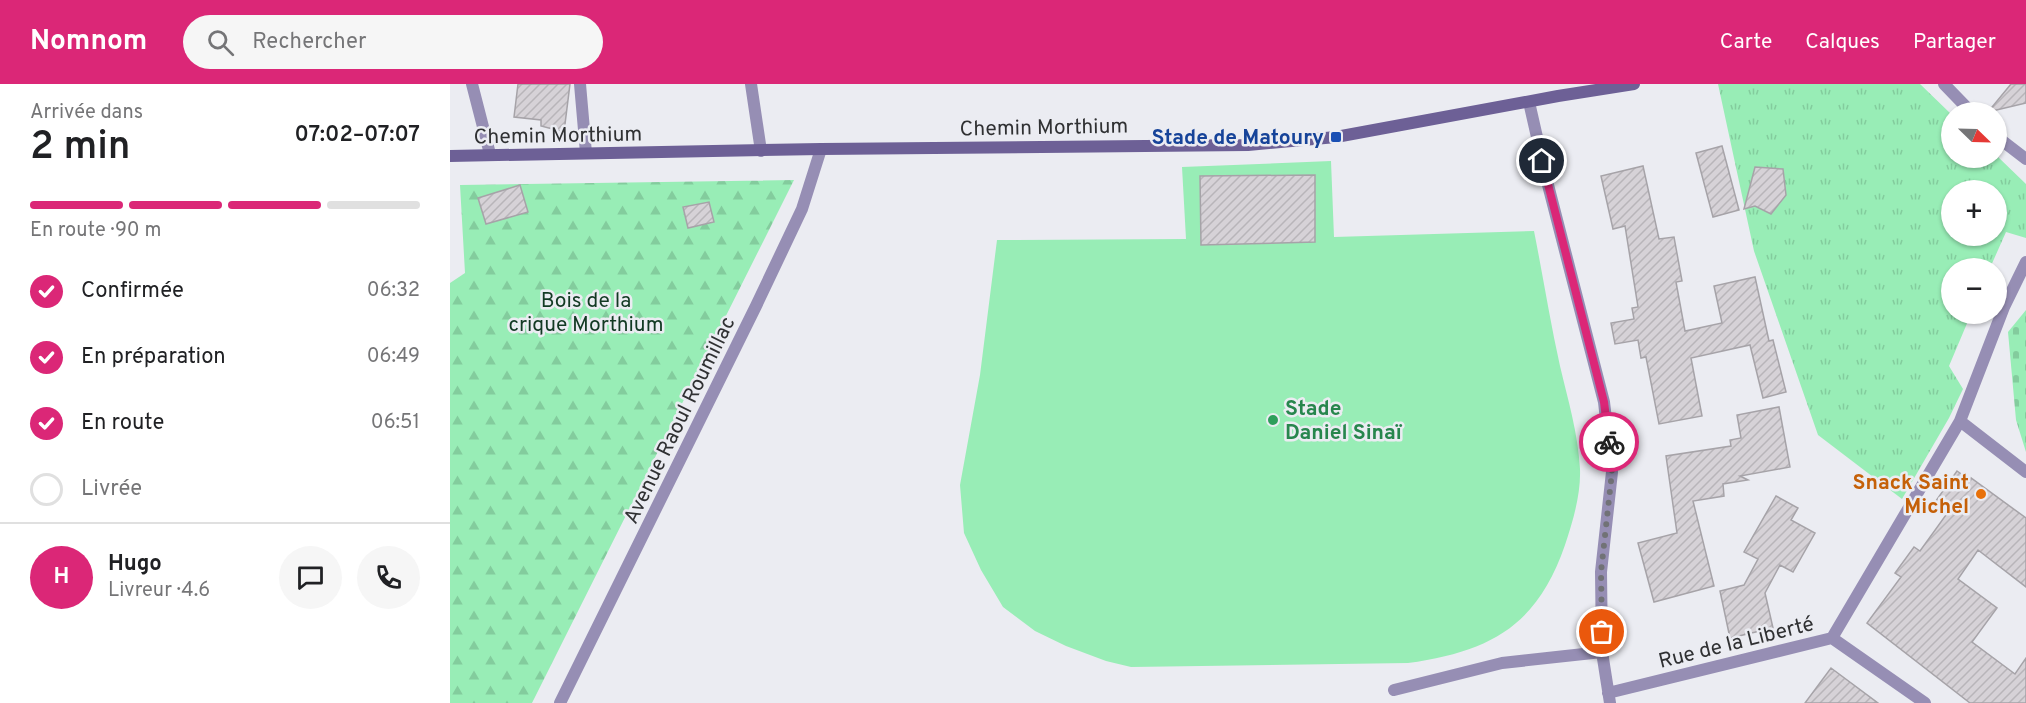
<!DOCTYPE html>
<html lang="fr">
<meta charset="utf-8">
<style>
:root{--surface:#fff;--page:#f6f6f6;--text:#202124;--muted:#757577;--line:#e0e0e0;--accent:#db2777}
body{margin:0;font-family:Overpass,sans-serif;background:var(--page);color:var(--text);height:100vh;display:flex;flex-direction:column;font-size:22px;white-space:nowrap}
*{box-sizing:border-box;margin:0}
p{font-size:20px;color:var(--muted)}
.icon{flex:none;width:33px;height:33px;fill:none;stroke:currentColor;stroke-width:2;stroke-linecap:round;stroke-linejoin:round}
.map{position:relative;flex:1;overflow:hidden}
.details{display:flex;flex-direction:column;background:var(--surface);width:450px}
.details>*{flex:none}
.needle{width:39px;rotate:113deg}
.buttons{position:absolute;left:1491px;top:18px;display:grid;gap:12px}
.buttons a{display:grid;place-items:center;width:66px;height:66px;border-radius:50%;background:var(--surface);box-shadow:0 2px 4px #0004;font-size:30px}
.pin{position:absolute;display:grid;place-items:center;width:51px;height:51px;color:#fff;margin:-26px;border:3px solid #fff;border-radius:50%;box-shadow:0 2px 6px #0007}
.courier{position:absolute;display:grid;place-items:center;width:60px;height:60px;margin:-30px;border:4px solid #db2777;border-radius:50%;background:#fff;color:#222;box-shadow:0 2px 8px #0007}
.headline em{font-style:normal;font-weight:600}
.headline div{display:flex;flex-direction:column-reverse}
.headline{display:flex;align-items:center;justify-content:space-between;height:102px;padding:0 30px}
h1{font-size:39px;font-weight:600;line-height:45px}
.bar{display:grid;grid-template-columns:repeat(4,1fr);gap:9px 6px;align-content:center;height:72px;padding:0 30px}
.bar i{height:8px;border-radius:4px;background:var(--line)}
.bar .active{background:var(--accent)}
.bar p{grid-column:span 4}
.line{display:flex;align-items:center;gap:15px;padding:0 30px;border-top:2px solid var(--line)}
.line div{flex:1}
.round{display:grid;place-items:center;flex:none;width:63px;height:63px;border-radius:32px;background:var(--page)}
ol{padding:0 30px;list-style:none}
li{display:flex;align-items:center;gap:18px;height:66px}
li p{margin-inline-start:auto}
li .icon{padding:6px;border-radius:50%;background:var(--accent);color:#fff;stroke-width:4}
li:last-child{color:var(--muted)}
li i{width:33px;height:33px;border:3px solid var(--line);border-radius:50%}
header{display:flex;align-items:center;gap:36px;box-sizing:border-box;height:84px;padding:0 30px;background:var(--accent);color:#fff}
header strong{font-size:28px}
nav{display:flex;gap:33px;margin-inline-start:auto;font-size:21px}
.search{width:420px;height:54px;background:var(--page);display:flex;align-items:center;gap:15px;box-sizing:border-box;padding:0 21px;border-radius:33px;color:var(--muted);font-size:22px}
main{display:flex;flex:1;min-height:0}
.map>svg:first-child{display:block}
.forest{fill:url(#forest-firs)}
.cemetery{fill:url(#cemetery-stones)}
.park{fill:url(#park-tufts);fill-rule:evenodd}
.garden{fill:#98edb6}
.building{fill:url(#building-hatch);stroke:#a6a3a8;stroke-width:1.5}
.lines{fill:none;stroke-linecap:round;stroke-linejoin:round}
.street{stroke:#968eb4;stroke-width:12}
.secondary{stroke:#6d6096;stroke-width:12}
.done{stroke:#717276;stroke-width:6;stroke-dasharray:0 10.8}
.route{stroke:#db2777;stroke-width:8}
.transit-dot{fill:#1a4fb4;stroke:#ebecf2;stroke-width:2}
.leisure-dot{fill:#2e9e5b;stroke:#ebecf2;stroke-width:2}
.food-dot{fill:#e8710a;stroke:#ebecf2;stroke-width:2}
.labels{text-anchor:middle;stroke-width:5;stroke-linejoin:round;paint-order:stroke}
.street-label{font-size:21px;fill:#303133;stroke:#ebecf2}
.transit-label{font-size:21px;font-weight:bold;fill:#164399;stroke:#ebecf2;text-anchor:end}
.park-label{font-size:21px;fill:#123a23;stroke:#ebecf2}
.leisure-label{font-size:21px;font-weight:bold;fill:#27864d;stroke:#ebecf2;text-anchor:start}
.food-label{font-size:21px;font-weight:bold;fill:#c56008;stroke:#ebecf2;text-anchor:end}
</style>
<header>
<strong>Nomnom</strong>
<div class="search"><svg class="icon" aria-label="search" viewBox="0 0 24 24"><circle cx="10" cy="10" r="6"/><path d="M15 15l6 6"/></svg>Rechercher</div>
<nav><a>Carte</a><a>Calques</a><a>Partager</a></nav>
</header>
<main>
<section class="details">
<div class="headline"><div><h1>2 min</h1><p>Arrivée dans</p></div><em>07:02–07:07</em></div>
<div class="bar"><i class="active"></i><i class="active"></i><i class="active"></i><i></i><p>En route · 90 m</p></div>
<ol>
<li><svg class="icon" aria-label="check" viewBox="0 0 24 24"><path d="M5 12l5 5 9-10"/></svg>Confirmée<p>06:32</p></li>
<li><svg class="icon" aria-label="check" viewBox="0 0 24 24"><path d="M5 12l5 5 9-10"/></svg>En préparation<p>06:49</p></li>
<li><svg class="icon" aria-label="check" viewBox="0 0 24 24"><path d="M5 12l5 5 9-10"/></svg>En route<p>06:51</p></li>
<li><i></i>Livrée</li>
</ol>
<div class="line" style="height:108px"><b class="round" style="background:var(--accent);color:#fff">H</b><div><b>Hugo</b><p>Livreur · 4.6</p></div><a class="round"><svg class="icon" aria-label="chat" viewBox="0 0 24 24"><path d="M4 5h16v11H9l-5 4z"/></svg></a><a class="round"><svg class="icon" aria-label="phone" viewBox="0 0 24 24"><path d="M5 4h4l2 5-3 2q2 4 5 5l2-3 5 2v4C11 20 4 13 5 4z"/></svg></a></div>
</section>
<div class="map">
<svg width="1576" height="619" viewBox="0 0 1576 619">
<defs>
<pattern id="forest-firs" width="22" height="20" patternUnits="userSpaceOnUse" patternTransform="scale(1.5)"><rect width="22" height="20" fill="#98edb6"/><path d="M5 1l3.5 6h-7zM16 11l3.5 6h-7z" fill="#83cc9d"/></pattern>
<pattern id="cemetery-stones" width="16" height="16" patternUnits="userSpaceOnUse" patternTransform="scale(1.5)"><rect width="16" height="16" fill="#98edb6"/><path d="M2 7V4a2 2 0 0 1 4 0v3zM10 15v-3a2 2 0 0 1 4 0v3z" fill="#83cc9d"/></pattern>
<pattern id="park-tufts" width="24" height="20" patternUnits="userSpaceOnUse" patternTransform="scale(1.5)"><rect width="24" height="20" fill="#98edb6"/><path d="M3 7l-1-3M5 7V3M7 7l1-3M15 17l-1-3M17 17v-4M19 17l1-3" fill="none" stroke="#83cc9d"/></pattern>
<pattern id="building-hatch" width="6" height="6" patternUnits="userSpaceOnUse" patternTransform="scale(1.5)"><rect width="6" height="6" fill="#d6d2d7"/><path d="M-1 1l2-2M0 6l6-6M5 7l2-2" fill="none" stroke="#b8b5b9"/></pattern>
</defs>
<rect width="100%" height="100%" fill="#ebecf2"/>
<!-- forest -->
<path class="forest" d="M344 96 82 619H0V199L15 189 10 101Z"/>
<!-- cemetery -->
<path class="cemetery" d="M1576 226V368L1566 336 1558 248Z"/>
<!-- park -->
<path class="park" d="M1268 0H1470L1501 30 1502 74 1547 72 1576 100V154L1556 148 1540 184H1502V230H1521L1499 282 1513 305 1499 334 1452 415 1368 351 1304 167ZM1502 106H1546V152H1502Z"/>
<!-- garden -->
<path class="garden" d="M881 77 884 153 1084 147C1093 192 1100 237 1110 282 1118 316 1128 349 1130 385 1131 410 1123 437 1115 461 1087 542 1041 567 958 579L681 583 656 577 616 562 585 547 553 523 531 486 514 449 510 401 530 291 547 156 736 155 732 83Z"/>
<!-- building -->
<path class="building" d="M68 0H120L114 48 91 42V36L64 33Z
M1561 0H1576V19L1538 28Z
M1272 62 1289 126 1263 133 1246 69Z
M1193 82 1209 155 1224 153 1232 197 1226 198 1235 247 1272 239 1264 202 1305 193 1319 257 1323 256 1336 308 1313 314 1300 261 1241 274 1252 332 1209 340 1196 273 1191 274 1188 256 1165 260 1161 239 1184 235 1182 224 1188 223 1175 142 1163 145 1151 92Z
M1305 83 1333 85 1336 111 1321 130 1305 122 1294 125Z
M865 91V158L751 161 750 92Z
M70 101 78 128 36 140 28 114Z
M259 118 264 138 238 144 233 123Z
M1329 323 1340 383 1290 392 1298 396 1273 400 1274 412 1243 417 1264 502 1204 518 1188 459 1227 449 1216 372 1281 362 1280 356 1291 354 1287 331Z
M1507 387 1520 396 1521 394 1576 434V503L1528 466 1508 495 1547 524 1522 558 1565 590 1576 574V619H1520L1417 539 1451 493 1445 489 1464 463 1470 467 1496 431 1483 421Z
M1326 412 1348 424 1341 436 1365 449 1343 488 1330 481 1315 509 1323 544 1280 554 1270 507 1294 501 1308 475 1294 468Z
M1381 584 1428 619H1355Z"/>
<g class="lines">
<!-- street -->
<path class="street" d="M22 0 40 70
M130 0 136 69
M301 0 311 67
M1494 0 1521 28
M1079 18 1097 97 1154 318 1162 388 1151 488 1152 568 1160 619
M1546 52 1576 75
M1510 337 1576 388
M1382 554 1510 337 1554 223 1576 178
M944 606 1052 579 1152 568
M1158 609 1382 554 1475 619
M110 619 306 222 352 125 371 65"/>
<!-- secondary -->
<path class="secondary" d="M0 72 371 65 798 61 886 53 1108 12 1184 0"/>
</g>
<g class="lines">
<!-- done -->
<path class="done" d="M1152 548 1151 488 1162 388 1159 358"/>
<!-- route -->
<path class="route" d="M1092 77 1154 318 1159 358"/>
</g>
<!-- markers -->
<rect class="transit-dot" x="880" y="47" width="12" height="12" rx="3"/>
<circle class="leisure-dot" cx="823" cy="336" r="6"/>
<circle class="food-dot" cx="1531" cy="410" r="6"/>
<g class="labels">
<!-- street labels -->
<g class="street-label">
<text transform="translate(594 43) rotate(-1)" y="7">Chemin Morthium</text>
<text transform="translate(108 51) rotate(-1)" y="7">Chemin Morthium</text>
<text transform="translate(229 336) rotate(-64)" y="7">Avenue Raoul Roumillac</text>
<text transform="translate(1286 558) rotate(-14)" y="7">Rue de la Liberté</text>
</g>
<!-- transit labels -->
<g class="transit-label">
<text x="874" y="60">Stade de Matoury</text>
</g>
<!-- park labels -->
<g class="park-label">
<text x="136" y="223">Bois de la<tspan x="136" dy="24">crique Morthium</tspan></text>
</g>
<!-- leisure labels -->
<g class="leisure-label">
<text x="835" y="331">Stade<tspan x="835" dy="24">Daniel Sinaï</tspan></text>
</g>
<!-- food labels -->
<g class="food-label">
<text x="1519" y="405">Snack Saint<tspan x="1519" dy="24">Michel</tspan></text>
</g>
</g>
</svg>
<div class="buttons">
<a><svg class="needle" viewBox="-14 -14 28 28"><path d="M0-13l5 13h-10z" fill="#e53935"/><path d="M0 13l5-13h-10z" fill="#757577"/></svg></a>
<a>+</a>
<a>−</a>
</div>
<div class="pin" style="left:1152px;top:548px;background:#ea580c"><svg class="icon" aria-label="bag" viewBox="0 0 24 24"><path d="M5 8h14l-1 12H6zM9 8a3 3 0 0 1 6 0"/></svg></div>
<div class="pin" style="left:1092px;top:77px;background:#1f2937"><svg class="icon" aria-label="home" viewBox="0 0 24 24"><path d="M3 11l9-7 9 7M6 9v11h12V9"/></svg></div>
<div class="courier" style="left:1159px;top:358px"><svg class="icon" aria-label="bike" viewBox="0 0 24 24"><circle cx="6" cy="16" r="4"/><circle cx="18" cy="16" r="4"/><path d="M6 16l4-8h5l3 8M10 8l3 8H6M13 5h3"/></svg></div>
</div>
</main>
